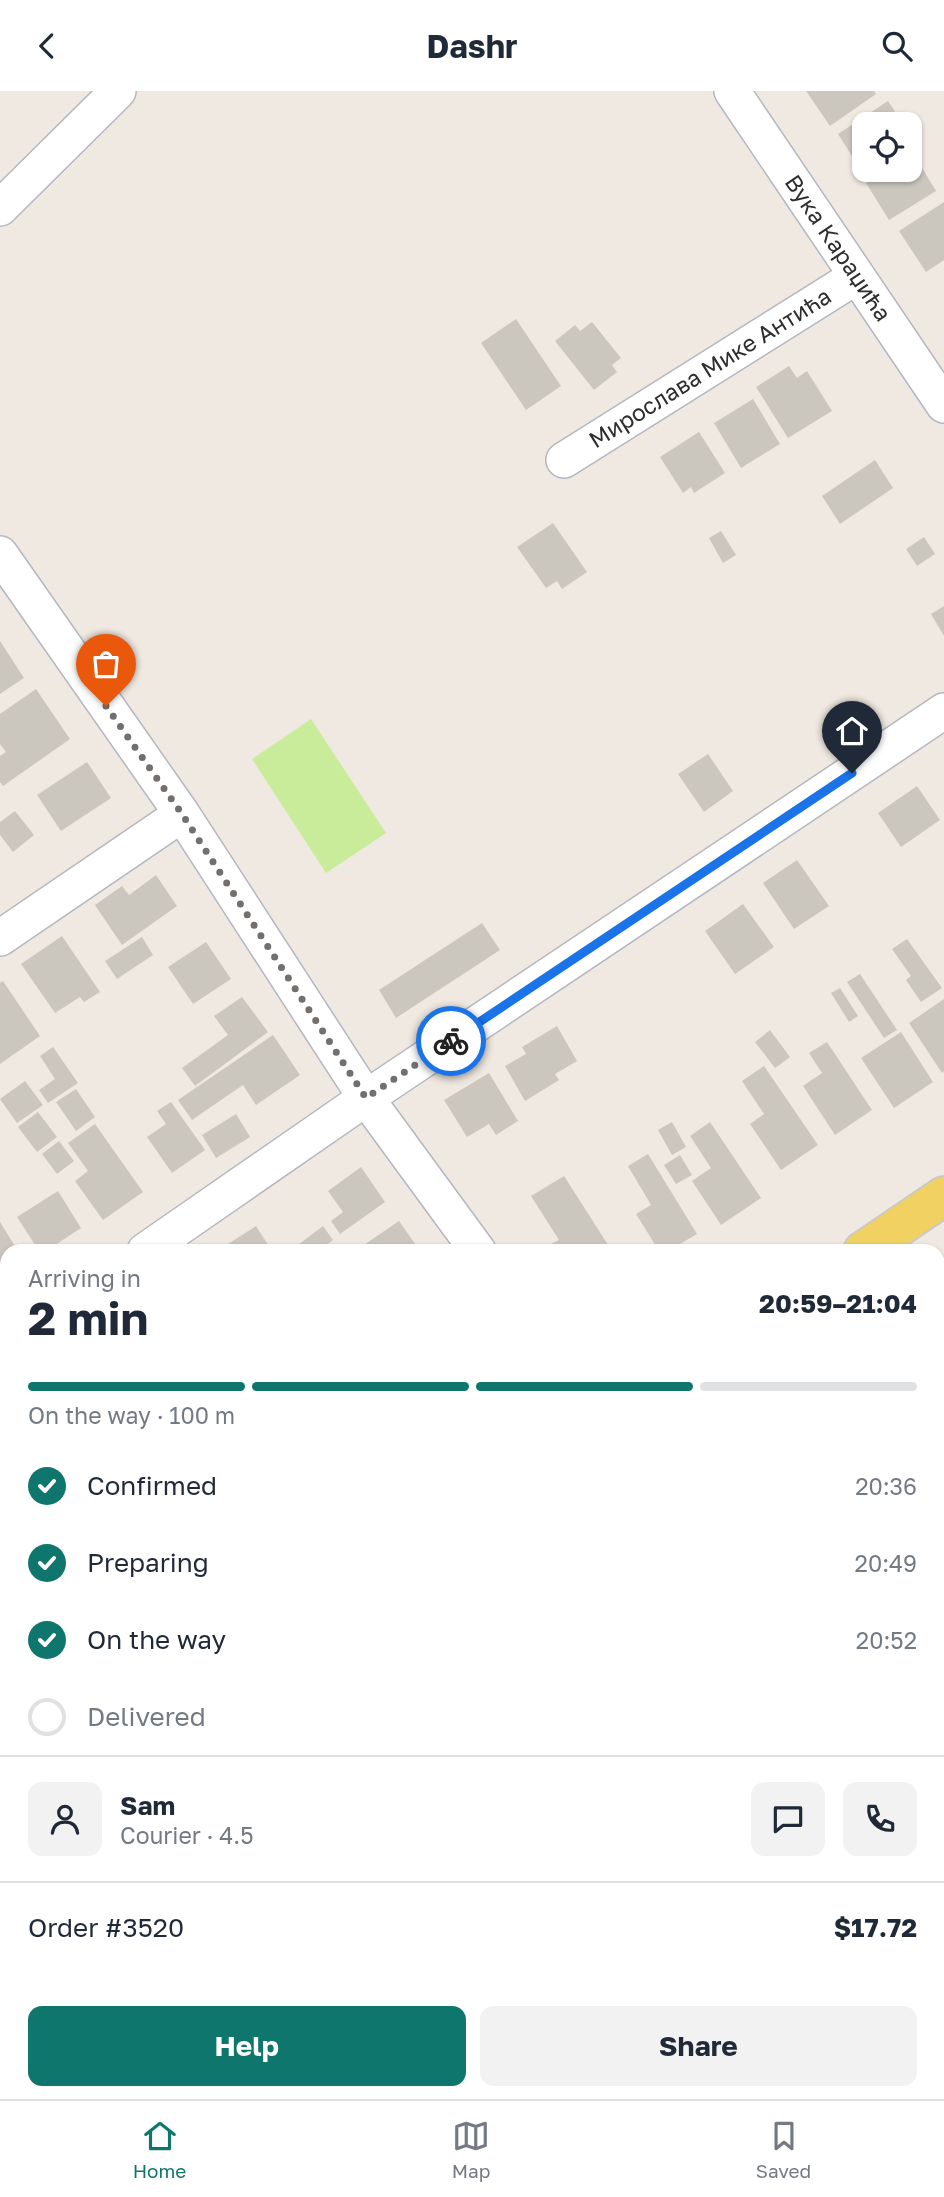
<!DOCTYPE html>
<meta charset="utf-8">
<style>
:root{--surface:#fff;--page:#f2f2f3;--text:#1f2937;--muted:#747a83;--line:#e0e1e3;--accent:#0f766e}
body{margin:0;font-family:"Golos Text",sans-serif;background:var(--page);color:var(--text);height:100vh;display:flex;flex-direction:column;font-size:26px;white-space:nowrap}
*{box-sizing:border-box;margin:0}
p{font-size:23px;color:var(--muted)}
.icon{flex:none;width:38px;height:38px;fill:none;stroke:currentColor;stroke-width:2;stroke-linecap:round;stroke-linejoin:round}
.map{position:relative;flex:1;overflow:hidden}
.panel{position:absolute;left:0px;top:1153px;width:945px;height:856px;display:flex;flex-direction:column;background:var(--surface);border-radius:21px 21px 0 0;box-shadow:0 2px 5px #0004}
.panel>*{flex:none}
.fabs{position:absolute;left:852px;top:21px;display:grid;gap:14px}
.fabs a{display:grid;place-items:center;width:70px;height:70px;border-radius:14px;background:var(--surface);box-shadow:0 2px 5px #0004;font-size:35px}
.pin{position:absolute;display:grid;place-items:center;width:60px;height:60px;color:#fff;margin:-72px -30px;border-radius:50% 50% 50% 0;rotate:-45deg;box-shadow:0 0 7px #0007}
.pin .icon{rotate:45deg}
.courier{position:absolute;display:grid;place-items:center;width:70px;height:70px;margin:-35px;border:5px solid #1a73e8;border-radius:50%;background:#fff;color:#222;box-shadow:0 2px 9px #0007}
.head em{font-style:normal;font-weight:700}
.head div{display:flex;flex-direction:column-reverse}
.head{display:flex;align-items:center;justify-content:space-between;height:119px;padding:0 28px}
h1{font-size:46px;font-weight:700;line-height:52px}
.bar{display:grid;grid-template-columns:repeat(4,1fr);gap:10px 7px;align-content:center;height:84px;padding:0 28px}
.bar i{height:9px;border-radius:5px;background:var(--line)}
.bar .selected{background:var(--accent)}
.bar p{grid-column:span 4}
.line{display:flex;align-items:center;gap:18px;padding:0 28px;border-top:2px solid var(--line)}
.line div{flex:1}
.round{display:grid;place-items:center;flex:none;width:74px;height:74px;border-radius:14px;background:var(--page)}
ol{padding:0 28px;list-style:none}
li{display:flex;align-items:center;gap:21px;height:77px}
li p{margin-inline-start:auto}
li .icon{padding:7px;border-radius:50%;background:var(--accent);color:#fff;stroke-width:4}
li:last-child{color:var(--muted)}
li i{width:38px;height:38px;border:4px solid var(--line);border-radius:50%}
.primary-button{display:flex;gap:14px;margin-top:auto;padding:14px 28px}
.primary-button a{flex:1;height:80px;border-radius:14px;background:var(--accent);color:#fff;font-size:28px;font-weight:700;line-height:80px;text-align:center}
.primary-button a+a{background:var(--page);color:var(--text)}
header{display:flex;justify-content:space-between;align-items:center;height:91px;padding:0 28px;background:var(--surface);font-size:32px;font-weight:700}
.tab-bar{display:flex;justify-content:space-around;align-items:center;height:98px;border-top:2px solid var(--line);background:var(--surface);font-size:19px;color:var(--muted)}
.tab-bar a{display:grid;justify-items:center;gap:4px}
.tab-bar .selected{color:var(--accent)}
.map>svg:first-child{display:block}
.pitch{fill:#c9ec9a}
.building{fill:#cbc7bf}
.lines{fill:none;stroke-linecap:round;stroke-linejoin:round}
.minor-casing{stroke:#b4b7c1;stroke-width:38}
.major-casing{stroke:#c9c9c9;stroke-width:42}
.minor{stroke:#fff;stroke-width:35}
.major{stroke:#f2d163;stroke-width:38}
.done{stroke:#726f6d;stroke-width:7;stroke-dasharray:0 12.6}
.route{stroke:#1a73e8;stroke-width:9}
.labels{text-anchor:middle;stroke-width:7;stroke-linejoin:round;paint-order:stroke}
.street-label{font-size:23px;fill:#2e2e2e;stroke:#fff}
</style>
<header><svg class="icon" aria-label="back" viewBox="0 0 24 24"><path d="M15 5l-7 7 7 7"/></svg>Dashr<svg class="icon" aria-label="search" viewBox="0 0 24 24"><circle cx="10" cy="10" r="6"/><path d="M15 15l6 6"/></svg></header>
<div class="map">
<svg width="944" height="2008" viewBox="0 0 944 2008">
<rect width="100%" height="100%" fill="#efe9e1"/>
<!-- pitch -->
<path class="pitch" d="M311 628 386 742 326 782 252 668Z"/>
<!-- building -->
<path class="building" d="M806 0H874L876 3 830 35Z
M888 10 903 33H864V79H871L864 84 838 43Z
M913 62 936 100 889 129 866 92 887 79H910V64Z
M944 111V169L926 181 899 140Z
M516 228 561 295 526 319 481 252Z
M592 231 621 267 612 274 617 281 594 299 555 250 575 234 580 240Z
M789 275 797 287 807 280 832 320 788 347 756 296Z
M753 308 780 353 741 377 714 332Z
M699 341 725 382 694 402 691 396 683 402 660 366Z
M875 369 893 397 840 433 822 405Z
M553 432 587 481 562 498 557 490 546 497 517 456Z
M721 440 736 464 723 472 709 447Z
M924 446 935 463 917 475 906 458Z
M944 515V545L931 523Z
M0 550 24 587 0 603Z
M36 598 70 648 3 695 0 691V665L6 661 0 653V623Z
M708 663 733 700 704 721 678 683Z
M87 671 111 707 61 740 37 704Z
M917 695 940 729 901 756 878 722Z
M15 720 34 744 13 761 0 744V731Z
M797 769 829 815 794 838 763 792Z
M156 784 177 815 122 854 95 814 122 795 129 804Z
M743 813 774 856 735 883 705 840Z
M482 832 500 859 396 927 379 899Z
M62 845 100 901 84 911 80 906 55 922 21 873Z
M142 846 153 864 117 888 105 870Z
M907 848 942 897 921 911 906 889 911 885 892 858Z
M206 851 231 888 193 913 168 876Z
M860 883 897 939 884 947 847 891Z
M3 890 40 945 0 973V892Z
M840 897 858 925 849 931 831 902Z
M242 906 268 941 195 995 182 977 228 944 214 925Z
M944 908V980L942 982 909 932Z
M557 935 577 970 555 983 559 989 525 1010 505 975 526 963 522 956Z
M770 939 790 966 775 977 755 951Z
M901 941 933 991 894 1017 861 967Z
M273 944 300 984 256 1014 243 994 192 1029 178 1009Z
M827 951 872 1019 835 1044 803 995 822 982 809 962Z
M53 956 78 992 48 1012 39 999 55 988 40 965Z
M764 975 818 1054 781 1079 750 1033 764 1023 742 990Z
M489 982 518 1030 496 1044 489 1033 467 1046 444 1009Z
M25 990 43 1014 17 1032 0 1008Z
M76 998 95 1026 76 1040 56 1011Z
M171 1011 205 1059 172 1082 147 1046 166 1033 157 1020Z
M38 1021 57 1046 37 1061 18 1036Z
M236 1023 250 1046 216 1067 202 1044Z
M672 1031 686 1056 672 1064 658 1039Z
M710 1031 761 1107 721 1134 692 1090 711 1077 690 1045Z
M95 1033 143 1101 103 1129 75 1090 88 1080 68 1052Z
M59 1050 74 1070 57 1083 42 1063Z
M648 1063 697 1143 668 1160H659L636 1123 651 1114 628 1075Z
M680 1064 692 1084 676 1093 664 1074Z
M361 1076 385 1111 340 1143 331 1130 343 1121 328 1100Z
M564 1085 612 1160H556L551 1153 559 1149 531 1105Z
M58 1100 81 1137 46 1160H39L17 1126Z
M399 1130 420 1160H355Z
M0 1131 18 1160H7V1190L0 1195Z
M256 1135 272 1160H217Z
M323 1135 333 1149 318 1160H290Z
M938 1257 944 1267V1287L938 1290Z
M7 1301V1351L2 1354 0 1350V1306Z
M6 1412 7 1414V1445L0 1434V1416Z
M0 1532 7 1542V1552L0 1557Z
M7 1557V1612L0 1616V1562Z
M944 1795V1850L938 1837V1798Z
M210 2002H250L240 2008H213Z
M265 2002H306L310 2008H256Z
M533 2002H557L560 2008H536Z
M715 2002H743L746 2008H702Z
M750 2002H784L771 2008H753Z
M819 2002H883L886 2008H806Z"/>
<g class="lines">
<defs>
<path id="minor" d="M732 0 944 314
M0 117 118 0
M564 369 857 185
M0 463 182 723 366 1007 478 1160
M0 847 182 723
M145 1160 366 1007 944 620
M0 1260 7 1256
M0 1756 7 1768
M141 2002 144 2008
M931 2002 933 2008"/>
<path id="major" d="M863 1160 944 1105
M0 1741 7 1736"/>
</defs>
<!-- minor casing -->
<use href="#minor" class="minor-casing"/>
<!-- major casing -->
<use href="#major" class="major-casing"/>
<!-- minor -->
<use href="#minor" class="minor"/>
<!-- major -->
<use href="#major" class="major"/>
</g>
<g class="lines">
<!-- done -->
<path class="done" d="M106 615 182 723 366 1007 451 950"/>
<!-- route -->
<path class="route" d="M451 950 852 682"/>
</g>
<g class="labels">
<!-- street labels -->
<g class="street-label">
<text transform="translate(838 157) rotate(56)" y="8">Вука Караџића</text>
<text transform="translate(710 277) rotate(-32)" y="8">Мирослава Мике Антића</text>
</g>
</g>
</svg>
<div class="fabs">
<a><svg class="icon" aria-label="locate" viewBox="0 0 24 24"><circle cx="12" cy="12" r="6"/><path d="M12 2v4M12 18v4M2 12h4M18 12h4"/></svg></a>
</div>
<div class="pin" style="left:106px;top:615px;background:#ea580c"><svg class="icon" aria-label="bag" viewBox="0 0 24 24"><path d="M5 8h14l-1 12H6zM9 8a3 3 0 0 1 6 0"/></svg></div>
<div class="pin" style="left:852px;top:682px;background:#1f2937"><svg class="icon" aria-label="home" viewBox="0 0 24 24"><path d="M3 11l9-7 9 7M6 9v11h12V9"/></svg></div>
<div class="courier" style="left:451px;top:950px"><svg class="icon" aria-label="bike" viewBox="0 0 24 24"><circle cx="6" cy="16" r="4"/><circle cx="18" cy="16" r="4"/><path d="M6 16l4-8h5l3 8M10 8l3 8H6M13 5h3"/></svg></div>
<section class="panel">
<div class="head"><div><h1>2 min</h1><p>Arriving in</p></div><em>20:59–21:04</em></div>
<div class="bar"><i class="selected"></i><i class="selected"></i><i class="selected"></i><i></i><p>On the way · 100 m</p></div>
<ol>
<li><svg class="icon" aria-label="check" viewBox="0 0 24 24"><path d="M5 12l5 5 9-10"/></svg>Confirmed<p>20:36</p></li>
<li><svg class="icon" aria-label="check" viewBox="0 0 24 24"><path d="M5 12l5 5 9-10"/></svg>Preparing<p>20:49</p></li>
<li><svg class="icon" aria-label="check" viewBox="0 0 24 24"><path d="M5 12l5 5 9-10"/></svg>On the way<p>20:52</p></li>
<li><i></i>Delivered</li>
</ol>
<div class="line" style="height:126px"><a class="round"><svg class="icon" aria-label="person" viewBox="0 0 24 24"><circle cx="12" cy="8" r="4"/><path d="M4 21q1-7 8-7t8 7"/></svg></a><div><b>Sam</b><p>Courier · 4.5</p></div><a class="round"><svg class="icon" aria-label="chat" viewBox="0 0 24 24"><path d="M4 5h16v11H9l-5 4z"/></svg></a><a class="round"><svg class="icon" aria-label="phone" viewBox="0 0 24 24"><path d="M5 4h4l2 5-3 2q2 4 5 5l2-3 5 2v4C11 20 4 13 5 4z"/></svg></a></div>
<div class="line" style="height:91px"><div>Order #3520</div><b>$17.72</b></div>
<div class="primary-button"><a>Help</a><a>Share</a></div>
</section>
</div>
<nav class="tab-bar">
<a class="selected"><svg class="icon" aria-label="home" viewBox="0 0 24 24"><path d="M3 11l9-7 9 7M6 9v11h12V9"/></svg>Home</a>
<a><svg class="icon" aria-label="map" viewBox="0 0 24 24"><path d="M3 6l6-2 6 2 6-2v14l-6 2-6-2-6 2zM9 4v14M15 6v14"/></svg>Map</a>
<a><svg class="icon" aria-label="saved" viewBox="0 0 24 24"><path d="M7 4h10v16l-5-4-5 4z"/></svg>Saved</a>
</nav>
